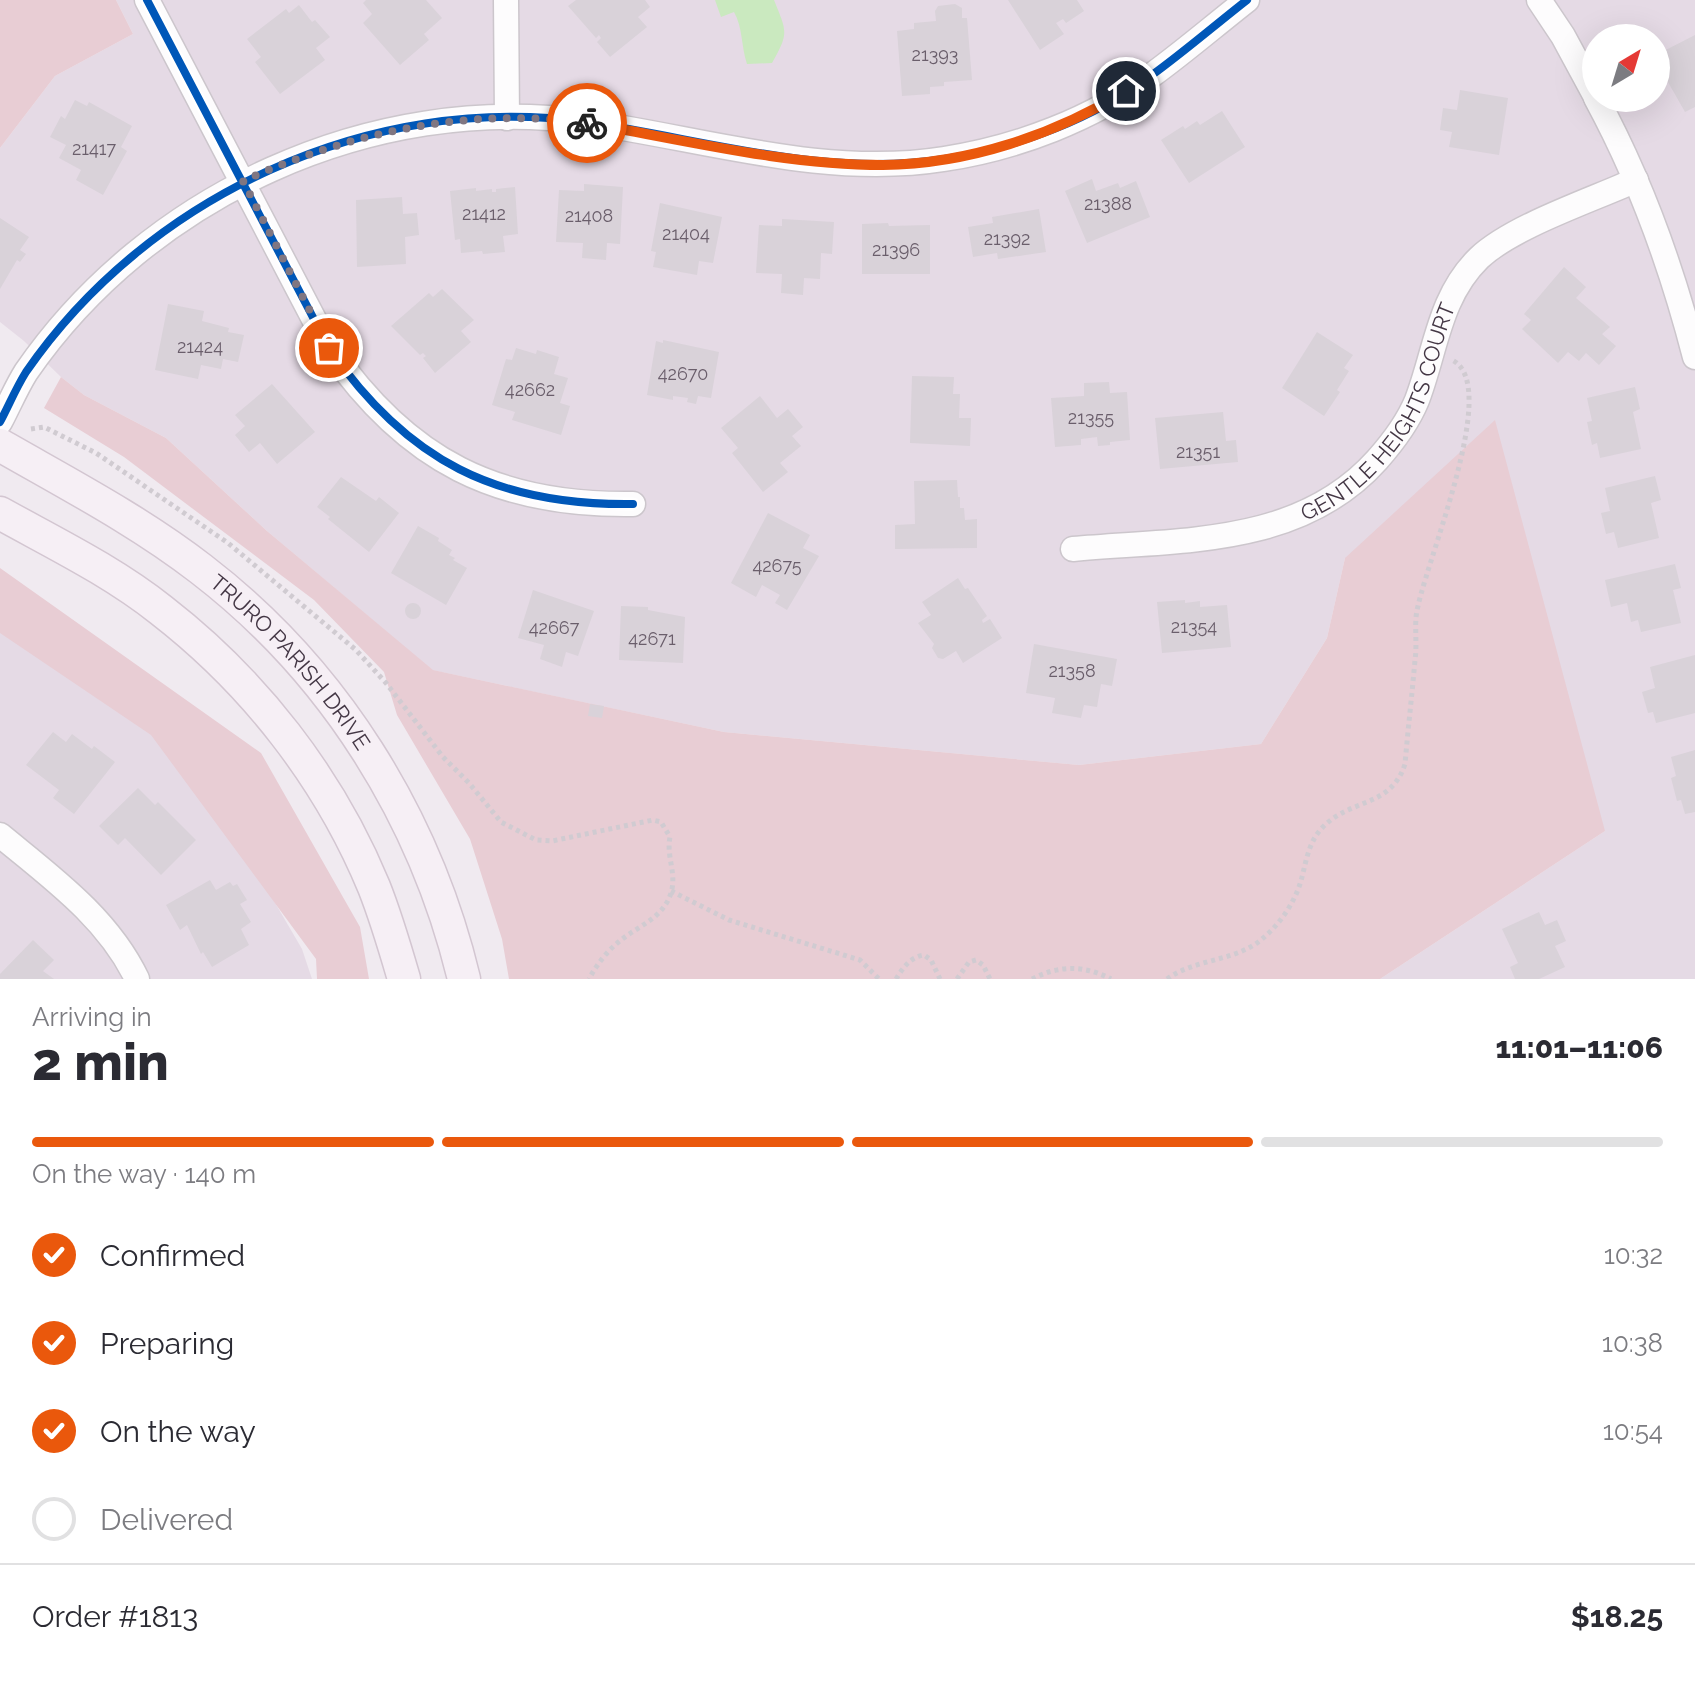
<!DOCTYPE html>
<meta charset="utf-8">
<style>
:root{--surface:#fff;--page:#f7f7f7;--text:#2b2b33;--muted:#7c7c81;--line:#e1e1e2;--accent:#ea580c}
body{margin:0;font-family:Raleway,sans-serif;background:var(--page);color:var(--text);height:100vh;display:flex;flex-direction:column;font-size:30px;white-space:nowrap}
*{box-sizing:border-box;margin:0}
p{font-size:26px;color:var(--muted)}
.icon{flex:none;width:44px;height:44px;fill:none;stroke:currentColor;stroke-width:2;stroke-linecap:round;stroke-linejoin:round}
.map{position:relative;height:979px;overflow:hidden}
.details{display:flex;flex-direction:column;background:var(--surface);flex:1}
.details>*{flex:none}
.needle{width:52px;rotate:38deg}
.fabs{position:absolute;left:1582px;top:24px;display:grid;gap:16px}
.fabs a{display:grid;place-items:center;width:88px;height:88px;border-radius:50%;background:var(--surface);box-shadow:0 8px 32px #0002;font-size:40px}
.pin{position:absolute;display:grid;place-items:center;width:68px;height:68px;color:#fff;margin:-34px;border:4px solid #fff;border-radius:50%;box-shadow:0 2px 8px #0007}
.courier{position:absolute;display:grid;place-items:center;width:80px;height:80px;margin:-40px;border:6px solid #ea580c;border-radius:50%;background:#fff;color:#222;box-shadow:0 2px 10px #0007}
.summary em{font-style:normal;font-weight:800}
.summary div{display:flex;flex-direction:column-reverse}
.summary{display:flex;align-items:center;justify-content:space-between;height:136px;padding:0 32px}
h1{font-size:52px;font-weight:800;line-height:60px}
.bar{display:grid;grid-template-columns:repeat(4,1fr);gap:12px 8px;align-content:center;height:96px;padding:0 32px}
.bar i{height:10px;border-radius:6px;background:var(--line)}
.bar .active{background:var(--accent)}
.bar p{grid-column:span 4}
.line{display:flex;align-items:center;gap:20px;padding:0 32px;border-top:2px solid var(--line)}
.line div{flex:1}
ol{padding:0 32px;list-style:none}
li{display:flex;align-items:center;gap:24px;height:88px}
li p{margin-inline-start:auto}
li .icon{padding:8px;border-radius:50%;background:var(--accent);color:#fff;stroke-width:4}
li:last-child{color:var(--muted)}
li i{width:44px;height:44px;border:4px solid var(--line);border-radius:50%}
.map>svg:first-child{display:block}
.residential{fill:#e5dae5;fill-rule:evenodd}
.green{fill:#e8cdd4}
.water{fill:#cae9bf}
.building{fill:#d9d2d9}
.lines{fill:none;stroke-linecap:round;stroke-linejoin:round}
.street-casing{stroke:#ccc6cc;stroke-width:27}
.secondary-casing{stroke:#d3c6d1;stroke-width:35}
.path{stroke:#d0cbd1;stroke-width:5;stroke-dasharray:4 4;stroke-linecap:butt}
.street{stroke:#fdfcfd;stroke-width:24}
.secondary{stroke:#f6eff5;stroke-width:32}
.cycleway-casing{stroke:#fff;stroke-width:13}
.cycleway{stroke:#0057b8;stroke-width:8}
.done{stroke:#807681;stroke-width:8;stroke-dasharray:0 14.4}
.route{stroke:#ea580c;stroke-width:10}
.labels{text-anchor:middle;stroke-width:6;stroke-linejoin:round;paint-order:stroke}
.number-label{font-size:18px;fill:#6a5e6b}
.street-label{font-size:22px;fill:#443745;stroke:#fff}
</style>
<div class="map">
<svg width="1695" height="979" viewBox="0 0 1695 979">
<rect width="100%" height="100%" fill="#f0eaf0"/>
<!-- residential -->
<path class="residential" d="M116 0H1695V979H1380L1605 831 1345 558 1327 638 1261 744 1079 765 724 732 432 670 267 531 166 438 84 395 61 377 24 341 0 322V148L55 76 133 34ZM1596 38H1656V98H1596Z
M0 611 173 728 302 949 312 979H0Z"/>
<!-- green -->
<path class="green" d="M0 0H116L133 34 55 76 0 148Z
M61 377 84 395 166 438 267 531 433 670 724 732 1079 765 1261 744 1327 638 1345 558 1495 420 1605 831 1380 979H509L502 939 470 839 397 715 384 672 314 600 124 457 44 408Z
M0 568 261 753 360 927 369 979H317L316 959 151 735 0 633Z"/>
<!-- water -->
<path class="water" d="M715 0H774C787 32 789 33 772 63L747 64C741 46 743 28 734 12L721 17Z"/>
<!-- building -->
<path class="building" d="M366 0H426L442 18 424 34 429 40 400 65 363 23 372 14 363 3Z
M576 0H645L650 7 638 17 647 27 610 57 597 42 601 38 599 35 596 38 568 6Z
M1008 0H1077L1084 11 1066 23 1063 19 1056 23 1064 34 1040 50Z
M955 4 962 8V18H967L972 80 944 82V86L930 87V94L902 96 897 31 914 29V23L936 21 935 11 938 6Z
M299 5 312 22 315 20 330 37 316 48 325 60 280 94 255 62 261 57 247 39 286 9 289 13Z
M1695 35V107L1685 112 1656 61V55Z
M1460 90 1508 98 1499 155 1449 147 1452 132 1440 130 1443 108 1457 110Z
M75 100 87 106 89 102 132 126 121 147 127 151 103 195 76 180 81 170 59 158 66 145 50 137 61 116 65 119Z
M1222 111 1245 147 1189 183 1161 140 1183 126 1185 129 1197 121 1200 125Z
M1092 179 1096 191 1118 183 1120 188 1136 181 1150 217 1087 243 1065 191Z
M584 184 623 187 620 244 607 243 606 260 582 258 583 243 556 242 559 190 584 191Z
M515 187 518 234 503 236 505 252 483 254 482 251 461 253 460 239 455 240 450 191 476 188V191L492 189V192H496V189Z
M402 197 403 214 417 213 419 235 405 237 406 264 357 267 356 200Z
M660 203 722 217 713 263 699 261 697 275 653 267 656 252 651 251Z
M1039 209 1046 252 998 259 997 253 973 257 968 227 993 223 992 217Z
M0 218 29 237 20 250 26 254 20 262 17 260 0 289Z
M782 219 834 222 832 254 821 253 820 279 804 278 803 295 781 293 782 274 756 273 759 225 782 226Z
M888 223 889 226 930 225V274H862V224Z
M1564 267 1586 287 1576 298 1610 327 1602 334 1616 346 1599 365 1586 353 1579 361 1568 352 1558 363 1522 329 1531 320 1524 314Z
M442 289 474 320 461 331 471 342 435 373 423 358 426 356 423 353 420 355 391 326 429 293 433 297Z
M168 304 204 311 202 321 229 328 228 332 244 335 238 362 223 359 221 369 201 365 198 379 155 370Z
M1317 332 1353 355 1344 368 1349 371 1337 390 1340 392 1324 416 1282 388Z
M663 340 719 352 711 398 698 396 696 404 687 402 688 398 673 396V400L647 395 656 341 663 343Z
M516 348 536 354 537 350 559 357 554 374 568 378 560 403 570 406 561 435 512 420 515 412 492 405 506 359 512 360Z
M912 376 954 377 953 394H960L959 418H971L970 446 910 443Z
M1109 382 1110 393 1127 392 1130 440 1110 442V445L1098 446 1097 437 1081 439V445L1055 447 1051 398 1084 396V383Z
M272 384 315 432 277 464 260 443 249 452 235 435 245 426 235 415Z
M1635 387 1640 409 1633 412 1641 449 1600 458 1597 443 1592 445 1587 422 1592 421 1587 398Z
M760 396 777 418 788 409 803 427 792 436 801 446 780 463 788 472 763 492 732 453 738 448 721 428Z
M1223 412 1226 441 1236 440 1238 462 1160 469 1155 418Z
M1655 476 1661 500 1651 503 1659 538 1618 548 1614 532 1606 534 1601 513 1610 511 1605 488Z
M341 477 376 501 379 497 399 513 369 552 328 519 330 517 317 507Z
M957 480 958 497H960V508H964L965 520 977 519V548L895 549V525L915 524 914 481Z
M768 513 810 535 803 548 819 556 787 610 775 603 780 595 762 585 756 597 731 583Z
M418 526 439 538 438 541 452 550 449 555 455 558 453 560 467 568 446 605 391 573Z
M1675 564 1681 588 1673 590 1681 623 1641 632 1638 620 1631 622 1627 603 1611 607 1605 580Z
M958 578 965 589 968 588 987 616 982 620 983 623 990 619 1002 638 963 663 956 651 943 659 938 658 932 648 934 644 918 623 931 615 922 602Z
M533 590 594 611 578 656 566 652 562 667 540 659 544 645 518 638Z
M1185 600V603L1200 601V607L1227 605 1231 647 1162 653 1157 602Z
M405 611a8 8 0 1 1 16 0a8 8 0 1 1-16 0Z
M621 606 648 607V610L685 617 683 663 619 660Z
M1034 644 1117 659 1112 686 1101 684 1097 707 1084 705 1081 718 1052 713 1055 698 1026 693Z
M1695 655V713L1656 723 1653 712 1648 713 1642 692 1655 688 1650 667Z
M590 704 604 706 602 718 588 716Z
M53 732 66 742 72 734 92 749 94 746 115 762 74 814 53 798 59 790 26 765Z
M1695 750V812L1685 814 1681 800 1677 801 1671 778 1676 776 1671 757Z
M138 788 155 805 158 802 196 840 161 875 125 838 118 845 99 826Z
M210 880 216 890 230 882 233 886 237 884 247 900 240 904 251 922 241 929 249 945 212 967 203 952 201 954 187 925 180 930 166 905Z
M1539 912 1545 925 1557 920 1566 941 1555 946 1565 967 1539 979H1515L1510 967 1518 963 1502 929Z
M33 940 54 960 43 971 54 979H0V974Z"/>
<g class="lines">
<defs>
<g id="street">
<path d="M147 0 329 348C407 461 497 506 633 504"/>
<path d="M506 0 507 118"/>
<path d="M1539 0 1563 36 1596 97"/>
<path d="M1596 98C1640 179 1672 268 1695 357"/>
<path d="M0 422C9 405 16 388 26 372 148 195 372 92 586 122 705 139 824 178 944 159 1017 148 1093 119 1152 75 1185 51 1215 25 1247 0"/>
<path id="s1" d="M1073 549C1181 539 1299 547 1377 460 1393 442 1408 422 1417 400 1436 350 1439 297 1479 258 1513 226 1592 200 1636 180"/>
<path d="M0 835C51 877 108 918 137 979"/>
</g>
<g id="secondary">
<path id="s2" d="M0 445C68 484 139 521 201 569 334 671 425 817 464 979"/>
<path d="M0 513C54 543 112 571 161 610 254 682 329 778 374 887 386 917 395 948 404 979"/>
</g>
</defs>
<!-- street casing -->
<use href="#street" class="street-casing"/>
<!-- secondary casing -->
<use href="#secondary" class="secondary-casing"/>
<!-- path -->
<path class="path" d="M31 429 44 427 96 453 228 543 356 650 386 683 443 757 469 783 501 822 536 840 552 841 653 820 661 822 670 837C666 857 677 873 671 893 663 918 640 925 621 940 608 950 597 964 589 979
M671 891 729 920 860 960 879 979
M896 979C903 968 910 957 924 955L931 960 940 979
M957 979 969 962 976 960 983 965 990 979
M1032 979C1059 965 1084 965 1111 979
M1167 979C1196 958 1235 962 1262 939 1279 925 1293 905 1300 884 1306 865 1307 844 1322 828 1350 798 1391 808 1405 764 1408 729 1412 695 1415 660 1417 646 1415 631 1416 617 1421 571 1504 385 1452 360"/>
<!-- street -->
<use href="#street" class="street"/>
<!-- secondary -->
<use href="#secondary" class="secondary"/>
<defs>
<path id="cycleway" d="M147 0 329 348C407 461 497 506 633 504
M0 422C9 405 16 388 26 372 148 195 372 92 586 122 705 139 824 178 944 159 1017 148 1093 119 1152 75 1185 51 1215 25 1247 0"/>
</defs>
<!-- cycleway casing -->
<use href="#cycleway" class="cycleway-casing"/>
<!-- cycleway -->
<use href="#cycleway" class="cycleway"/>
</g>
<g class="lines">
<!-- done -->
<path class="done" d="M329 348 243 181C352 132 467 107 587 123"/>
<!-- route -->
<path class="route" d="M587 123C685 140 784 165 883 165 968 164 1054 135 1126 91"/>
</g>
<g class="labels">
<!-- number labels -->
<g class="number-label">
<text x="935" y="61">21393</text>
<text x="94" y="155">21417</text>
<text x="1108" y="210">21388</text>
<text x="484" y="220">21412</text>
<text x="589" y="222">21408</text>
<text x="686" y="240">21404</text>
<text x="1007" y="245">21392</text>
<text x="896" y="256">21396</text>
<text x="200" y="353">21424</text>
<text x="683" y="380">42670</text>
<text x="530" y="396">42662</text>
<text x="1091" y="424">21355</text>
<text x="1198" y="458">21351</text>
<text x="777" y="572">42675</text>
<text x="1194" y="633">21354</text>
<text x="554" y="634">42667</text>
<text x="652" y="645">42671</text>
<text x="1072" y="677">21358</text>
</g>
<!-- street labels -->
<g class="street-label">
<text dy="8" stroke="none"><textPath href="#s1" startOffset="366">GENTLE HEIGHTS COURT</textPath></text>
<text dy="8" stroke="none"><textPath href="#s2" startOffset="366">TRURO PARISH DRIVE</textPath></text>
</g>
</g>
</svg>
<div class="fabs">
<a><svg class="needle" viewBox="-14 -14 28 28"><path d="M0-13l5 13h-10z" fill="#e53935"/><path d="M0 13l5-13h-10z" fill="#7c7c81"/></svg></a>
</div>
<div class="pin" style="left:329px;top:348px;background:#ea580c"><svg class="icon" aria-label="bag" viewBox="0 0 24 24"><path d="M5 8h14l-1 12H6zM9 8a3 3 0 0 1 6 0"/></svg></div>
<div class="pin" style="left:1126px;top:91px;background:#1f2937"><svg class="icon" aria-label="home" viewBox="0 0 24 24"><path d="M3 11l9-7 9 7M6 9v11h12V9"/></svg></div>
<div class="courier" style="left:587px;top:123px"><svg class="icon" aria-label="bike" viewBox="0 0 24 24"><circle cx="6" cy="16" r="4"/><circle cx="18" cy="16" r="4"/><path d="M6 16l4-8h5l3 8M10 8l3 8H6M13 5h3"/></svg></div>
</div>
<section class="details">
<div class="summary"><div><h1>2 min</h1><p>Arriving in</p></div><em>11:01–11:06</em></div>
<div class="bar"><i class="active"></i><i class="active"></i><i class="active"></i><i></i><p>On the way · 140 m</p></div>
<ol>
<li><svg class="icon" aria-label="check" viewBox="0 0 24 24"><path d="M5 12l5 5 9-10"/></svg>Confirmed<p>10:32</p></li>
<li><svg class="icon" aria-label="check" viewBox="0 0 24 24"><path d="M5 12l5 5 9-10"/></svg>Preparing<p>10:38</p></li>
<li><svg class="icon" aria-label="check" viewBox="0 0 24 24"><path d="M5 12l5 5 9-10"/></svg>On the way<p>10:54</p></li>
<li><i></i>Delivered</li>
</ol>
<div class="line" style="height:104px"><div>Order #1813</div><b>$18.25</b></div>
</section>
